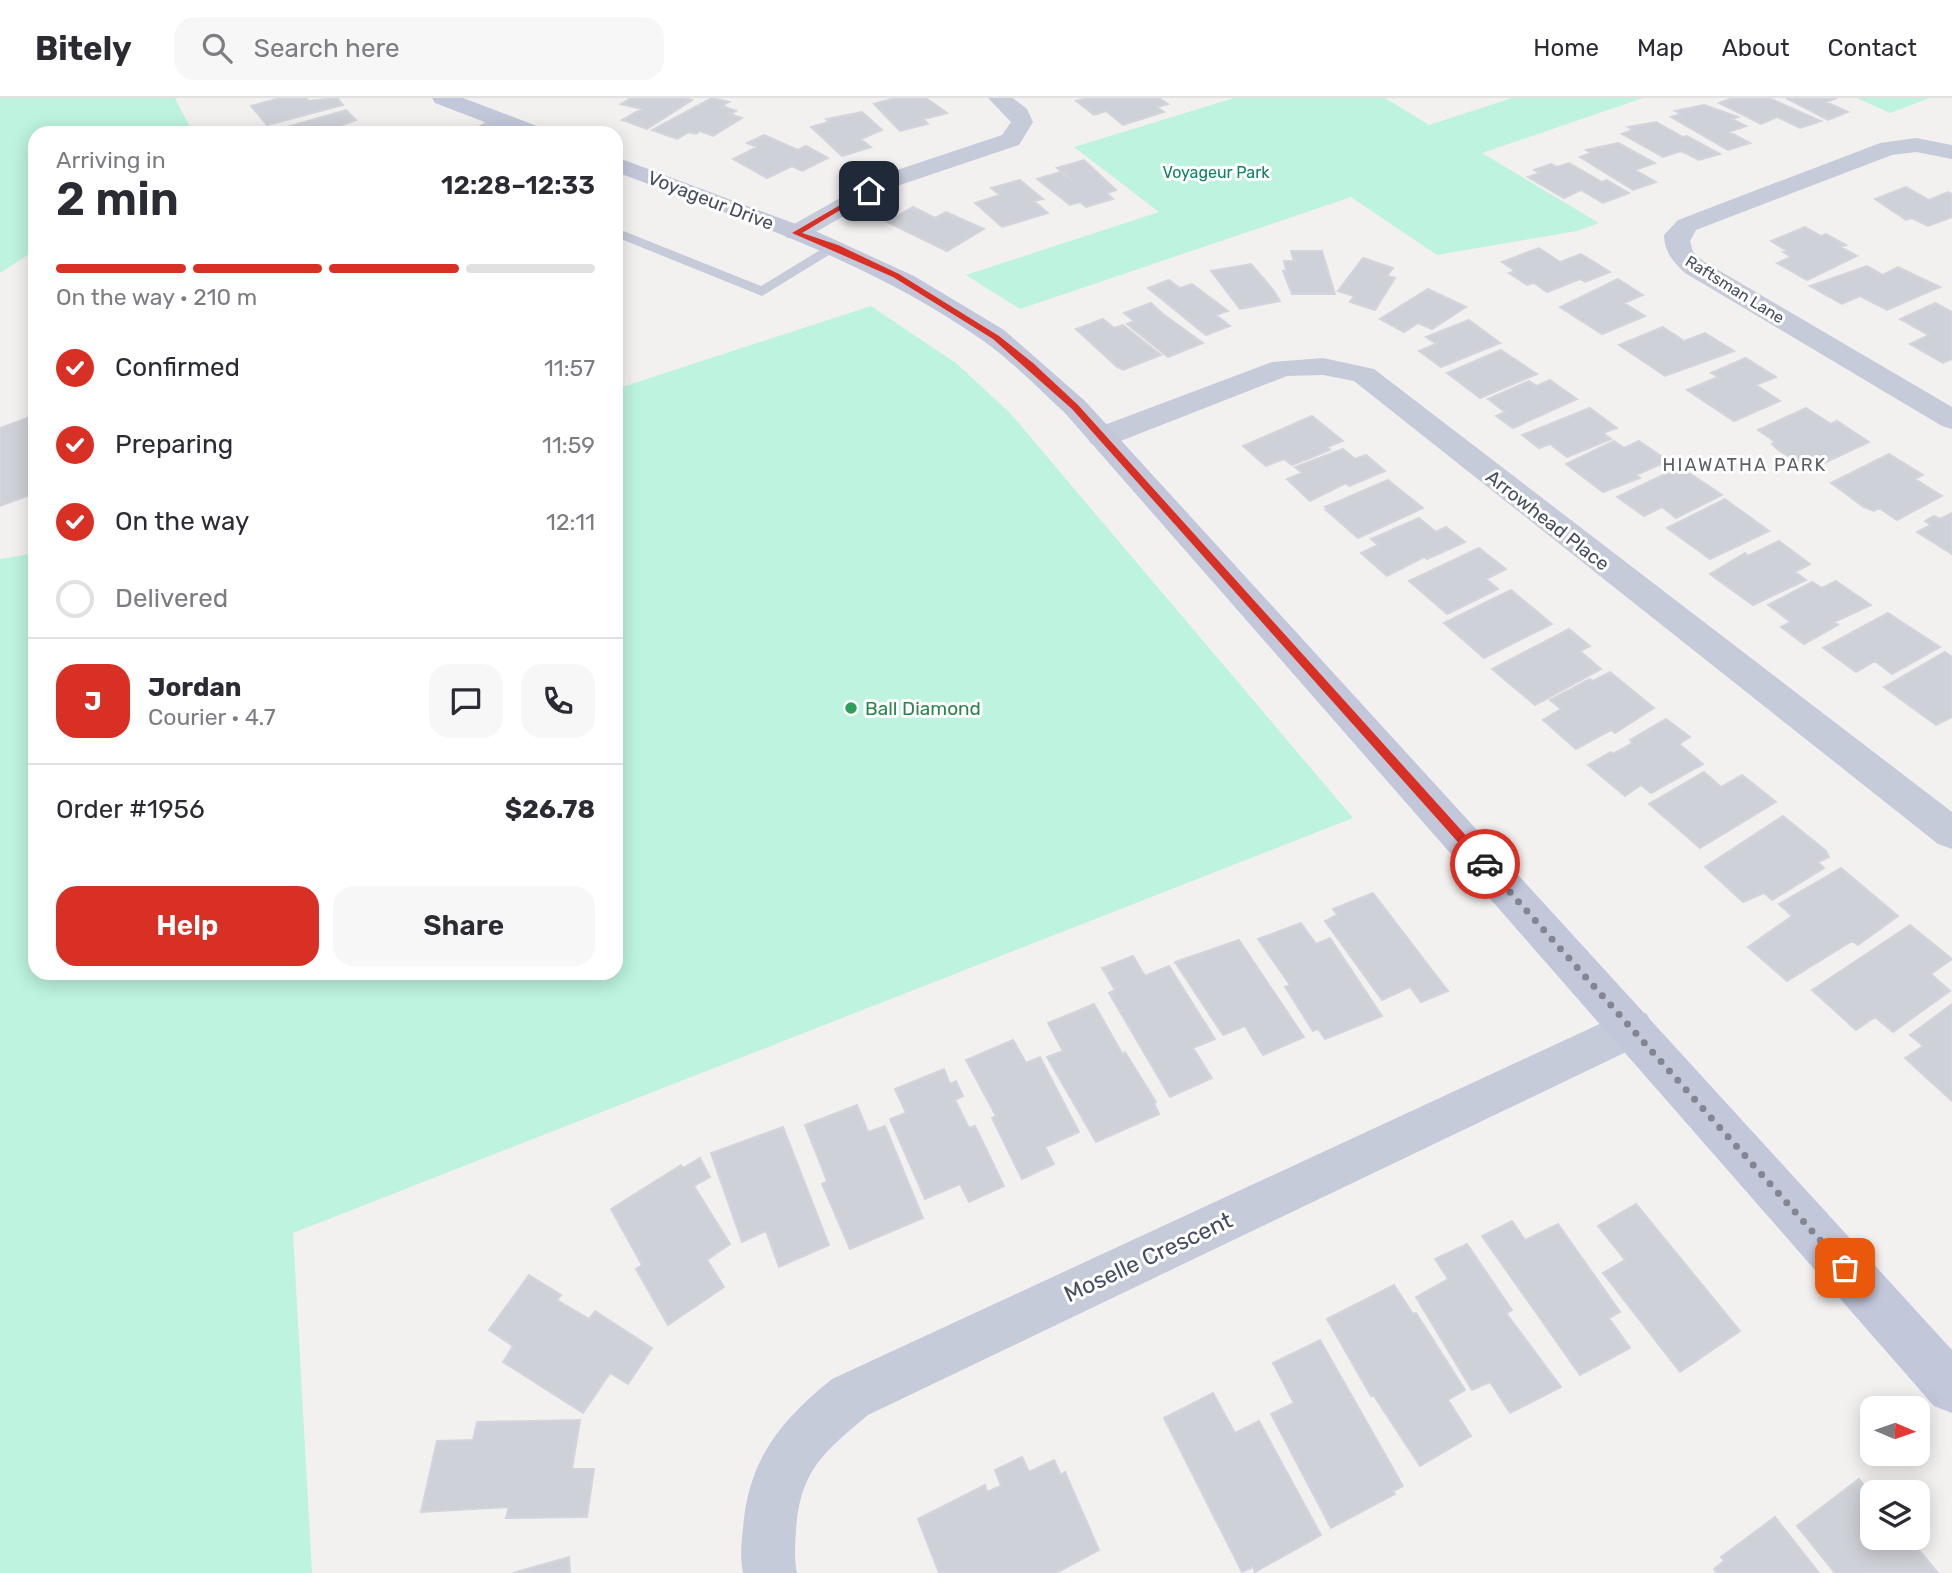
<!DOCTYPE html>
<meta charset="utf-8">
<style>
:root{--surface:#fff;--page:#f7f7f7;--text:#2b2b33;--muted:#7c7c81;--line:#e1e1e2;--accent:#d93025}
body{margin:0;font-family:Rubik,sans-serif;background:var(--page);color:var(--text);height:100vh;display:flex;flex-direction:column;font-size:26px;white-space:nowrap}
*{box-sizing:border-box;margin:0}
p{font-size:23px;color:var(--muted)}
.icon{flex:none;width:38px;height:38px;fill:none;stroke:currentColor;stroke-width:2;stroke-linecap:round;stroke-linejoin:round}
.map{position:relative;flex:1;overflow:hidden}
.drawer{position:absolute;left:28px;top:28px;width:595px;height:854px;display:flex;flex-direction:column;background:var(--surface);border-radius:21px;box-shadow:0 4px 18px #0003}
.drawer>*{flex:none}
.needle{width:46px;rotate:92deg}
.fabs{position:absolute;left:1860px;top:1298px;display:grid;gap:14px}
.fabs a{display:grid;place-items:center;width:70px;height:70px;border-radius:14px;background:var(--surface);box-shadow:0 4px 18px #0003;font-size:35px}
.pin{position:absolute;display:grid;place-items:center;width:60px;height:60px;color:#fff;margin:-30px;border-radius:14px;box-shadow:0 4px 10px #0006}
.courier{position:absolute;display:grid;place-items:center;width:70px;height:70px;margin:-35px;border:5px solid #d93025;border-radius:50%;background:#fff;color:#222;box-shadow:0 2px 9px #0007}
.headline em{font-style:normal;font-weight:600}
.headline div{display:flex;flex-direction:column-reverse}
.headline{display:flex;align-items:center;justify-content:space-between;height:119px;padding:0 28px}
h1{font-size:46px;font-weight:600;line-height:52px}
.bar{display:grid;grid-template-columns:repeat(4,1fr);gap:10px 7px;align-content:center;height:84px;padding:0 28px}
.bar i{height:9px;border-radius:5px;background:var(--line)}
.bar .active{background:var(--accent)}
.bar p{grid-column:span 4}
.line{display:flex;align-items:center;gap:18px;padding:0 28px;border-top:2px solid var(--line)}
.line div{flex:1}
.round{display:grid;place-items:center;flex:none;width:74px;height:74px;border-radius:21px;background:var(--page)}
ol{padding:0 28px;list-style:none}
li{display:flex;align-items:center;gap:21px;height:77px}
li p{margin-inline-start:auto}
li .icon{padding:7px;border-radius:50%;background:var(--accent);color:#fff;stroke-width:4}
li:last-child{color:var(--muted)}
li i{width:38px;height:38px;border:4px solid var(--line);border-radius:50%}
.primary-button{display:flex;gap:14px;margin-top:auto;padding:14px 28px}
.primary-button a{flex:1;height:80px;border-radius:21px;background:var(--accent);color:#fff;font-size:28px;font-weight:600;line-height:80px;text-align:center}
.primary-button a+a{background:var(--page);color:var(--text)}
header{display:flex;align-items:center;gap:42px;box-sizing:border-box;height:98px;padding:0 35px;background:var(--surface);border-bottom:2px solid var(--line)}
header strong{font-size:33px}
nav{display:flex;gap:38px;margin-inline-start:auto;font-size:24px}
.search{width:490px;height:63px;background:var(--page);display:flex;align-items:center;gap:18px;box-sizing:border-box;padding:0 24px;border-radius:21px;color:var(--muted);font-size:26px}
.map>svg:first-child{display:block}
.green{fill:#bdf3df}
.building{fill:#cfd1d8;stroke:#d4d4dc;stroke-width:2}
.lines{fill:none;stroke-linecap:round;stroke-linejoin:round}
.lane{fill:#c6cbd9;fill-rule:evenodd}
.street{fill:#c6cbd9;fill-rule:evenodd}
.secondary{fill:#c2c7da;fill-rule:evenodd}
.route{fill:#d93025}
.done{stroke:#838692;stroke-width:7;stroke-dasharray:0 12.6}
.leisure-dot{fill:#2e9e5b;stroke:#fff;stroke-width:2.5}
.labels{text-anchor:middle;stroke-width:6;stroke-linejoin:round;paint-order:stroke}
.far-park-label{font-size:16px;fill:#118266;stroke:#fff}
.far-street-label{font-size:16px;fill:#474d60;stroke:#fff}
.far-neighbourhood-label{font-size:18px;letter-spacing:2px;fill:#5c5e66;stroke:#fff}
.street-label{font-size:19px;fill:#474d60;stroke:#fff}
.leisure-label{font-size:19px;fill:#27864d;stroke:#fff;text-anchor:start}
.near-street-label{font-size:23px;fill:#474d60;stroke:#fff}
</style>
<header>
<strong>Bitely</strong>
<div class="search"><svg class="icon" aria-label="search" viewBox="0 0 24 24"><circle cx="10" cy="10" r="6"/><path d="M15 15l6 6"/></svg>Search here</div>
<nav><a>Home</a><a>Map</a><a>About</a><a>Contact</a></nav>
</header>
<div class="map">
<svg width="1952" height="1475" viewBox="0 0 1952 1475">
<rect width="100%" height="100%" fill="#f3f1f0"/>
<!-- green -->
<path class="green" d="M0 0H175L193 35H35V152L0 175Z
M1234 0H1385L1429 27 1512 0H1643L1482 55 1599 125 1577 133 1437 157 1351 99 1020 211 966 177 1159 114 1074 49Z
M1857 0H1930L1890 15Z
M871 208 956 265 1010 315 1353 720 293 1135 312 1475H0V461L35 455V875H616V291Z"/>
<!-- building -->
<path class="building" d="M280 0H306L309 3 337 0 343 7 267 27 251 8Z
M631 0H685L692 2 647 31 622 22 642 11 621 6Z
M712 0 729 4 722 8 736 13 730 16 742 20 713 38 700 33 696 36 689 34 677 41 652 32Z
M895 0H926L947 15 924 21 928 26 900 33 874 6Z
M1087 0H1159L1168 6 1157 9 1164 14 1123 27 1106 13 1094 17 1076 3Z
M1733 0H1769L1821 23 1800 30 1777 19 1761 26 1719 5Z
M1786 0H1837L1826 4 1848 14 1828 22Z
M1704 7 1738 19 1732 21 1746 28 1729 34 1750 45 1728 52 1671 19 1681 16 1675 13Z
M346 12 356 22 342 27 350 35H284L280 31Z
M862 14 882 32 861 41 871 49 842 58 811 29 829 24 826 21Z
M1656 24 1683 39 1687 38 1720 56 1699 62 1681 53 1663 59 1622 36 1633 32 1628 29Z
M764 37 798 52 806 48 828 60 802 73 792 68 767 80 733 61 757 49 747 45Z
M1618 45 1655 65 1635 72 1656 84 1633 92 1580 59 1591 55 1586 52Z
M1084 62 1116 92 1107 95 1113 101 1086 109 1080 104 1070 107 1037 81 1060 74 1072 82 1057 70Z
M1569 65 1602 84 1607 82 1629 95 1603 105 1581 92 1564 100 1528 79 1540 75 1534 72 1551 66 1557 69Z
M1020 82 1043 101 1034 103 1048 115 1002 129 975 105 1000 97 991 90Z
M1906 89 1929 102 1948 94 1952 96V119L1928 128 1912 120 1906 122 1875 101Z
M913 109 935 120 946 114 984 131 947 153 887 124Z
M1805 129 1821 138 1826 136 1846 147 1841 149 1857 158 1807 182 1777 165 1791 159 1783 154 1787 153 1771 143Z
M1539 150 1560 164 1581 156 1610 174 1585 184 1580 181 1547 194 1534 185 1527 187 1509 175 1515 173 1502 164Z
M1291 153H1322L1335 196H1292L1283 173H1286L1284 163H1294Z
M1363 160 1393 170 1387 178 1395 180 1375 212 1350 204 1354 198 1338 193Z
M1251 166 1274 193 1280 203 1240 211 1211 173Z
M1867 168 1883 177 1898 169 1940 189 1887 212 1860 198 1842 206 1810 188Z
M1618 181 1643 197 1624 205 1645 218 1602 236 1560 209Z
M1169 182 1180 190 1192 186 1228 213 1216 217 1230 228 1206 237 1148 190Z
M1428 191 1466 209 1432 231 1418 225 1404 234 1380 221Z
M1151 205 1163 216 1203 245 1168 259 1127 226 1134 223 1124 215Z
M1935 205 1952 214V261L1943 265 1910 246 1929 237 1900 221Z
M1103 221 1114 230 1123 227 1161 257 1123 272 1117 269 1076 231Z
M1469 222 1500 245 1441 269 1419 253 1436 246 1426 239Z
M1663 229 1684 243 1705 235 1734 253 1665 278 1619 247Z
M1501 252 1537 276 1480 300 1447 275Z
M1746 260 1776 279 1756 287 1780 303 1734 323 1687 292 1718 279 1711 275Z
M1550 282 1577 301 1513 330 1496 318 1505 314 1488 301 1529 283 1537 288Z
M1590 310 1617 330 1603 335 1611 341 1567 359 1550 346 1539 350 1522 337Z
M1806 310 1831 326 1837 323 1869 344 1811 371 1778 352 1772 346 1775 344 1758 332Z
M35 317V395L0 408V330Z
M1312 318 1343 343 1327 349 1330 352 1292 367 1284 361 1266 368 1243 348Z
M1614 343 1624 350 1639 343 1668 363 1636 377 1640 380 1603 394 1566 366Z
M1343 351 1355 361 1366 357 1385 373 1349 388 1346 385 1310 403 1287 381 1302 375 1295 369Z
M1889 356 1923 377 1915 381 1942 398 1897 422 1879 410 1874 413 1864 409 1831 385Z
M1680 369 1722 397 1676 420 1662 409 1644 418 1617 399Z
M1388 382 1423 410 1358 440 1326 412H1329L1325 409Z
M1725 401 1769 433 1710 461 1667 430Z
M1952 415V456L1917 434 1931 427 1925 423 1934 418 1940 421Z
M1419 420 1436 434 1446 429 1465 444 1427 461 1424 459 1387 478 1361 455 1378 447 1371 441Z
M1779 443 1810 466 1795 474 1806 482 1753 507 1710 476 1745 455 1748 458Z
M1479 450 1506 471 1486 481 1498 491 1447 516 1409 483Z
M1836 483 1871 507 1834 524 1838 527 1804 546 1781 529 1791 524 1768 507 1812 484 1822 490Z
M1511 492 1552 526 1484 560 1444 525Z
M1888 515 1940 549 1892 576 1875 563 1856 574 1823 550Z
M1569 531 1590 548 1580 553 1601 571 1535 607 1492 571Z
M1945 554 1952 559V619L1936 627 1884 589Z
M1610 574 1654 610 1615 635 1611 632 1576 651 1543 622 1561 611 1550 602 1590 581 1593 583Z
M1666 621 1690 639 1679 646 1703 666 1651 695 1641 687 1625 698 1588 667 1611 654 1613 656 1633 645 1630 642Z
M1704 674 1721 689 1742 677 1776 704 1700 750 1649 706Z
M1783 718 1826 753 1829 759 1818 764 1824 770 1772 802 1764 795 1743 804 1705 769Z
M1841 770 1898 818 1858 847 1852 843 1787 883 1748 849 1792 818 1779 806Z
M1373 795 1448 893 1421 904 1410 889 1382 902 1325 823 1337 817 1333 811Z
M1301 825 1316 846 1330 840 1382 918 1325 941 1318 931 1313 933 1285 889 1290 887 1258 841Z
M1910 827 1952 861 1931 876 1950 893 1893 934 1875 919 1856 932 1812 892Z
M1239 842 1304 939 1263 957 1245 928 1223 937 1175 864Z
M1133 858 1145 878 1169 868 1215 941 1193 950 1212 980 1170 999 1109 895 1115 892 1102 870Z
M1094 906 1123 957 1125 954 1156 1004 1154 1005 1159 1016 1096 1044 1047 959 1063 953 1048 925Z
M1952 906V1001L1951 1002 1905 960 1923 948 1910 937Z
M1013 942 1026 965 1040 959 1079 1034 1045 1049 1054 1066 1022 1081 992 1020 996 1018 966 962Z
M944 971 950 986 956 983 963 998 955 1002 969 1030 975 1028 1004 1088 969 1104 960 1086 925 1101 890 1021 906 1015 895 991Z
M857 1007 868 1034 885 1028 923 1120 850 1151 822 1086 827 1083 805 1027Z
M783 1029 829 1147 779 1169 766 1133 742 1144 711 1055Z
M700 1060 710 1079 694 1088 730 1146 707 1162 724 1189 668 1227 636 1171 642 1167 611 1111 681 1067 683 1070Z
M1636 1106 1740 1233 1680 1274 1603 1175 1625 1162 1598 1128Z
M1512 1123 1525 1142 1558 1126 1620 1214 1609 1220 1630 1250 1580 1277 1482 1138Z
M1467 1146 1512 1212 1506 1215 1561 1289 1510 1315 1490 1284 1472 1292 1416 1199 1448 1181 1435 1161Z
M529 1177 561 1197 557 1202 589 1221 595 1213 652 1250 628 1286 610 1275 583 1315 503 1264 513 1248 489 1232Z
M1394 1187 1413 1216 1416 1215 1465 1292 1448 1302 1471 1338 1420 1368 1374 1298H1371L1327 1221Z
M1320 1242 1403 1388 1393 1393 1395 1396 1331 1430 1271 1316 1294 1305 1273 1265Z
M1213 1295 1235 1335 1259 1323 1321 1437 1255 1474 1253 1469 1242 1474 1164 1320Z
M580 1322 572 1371H594L587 1419 506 1420 509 1409 421 1414 437 1343 473 1342 477 1324Z
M1022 1359 1029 1374 1054 1362 1061 1377 1065 1374 1099 1452 1056 1475H939L918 1421 985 1387 987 1394 1001 1388 995 1372Z
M1859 1381 1872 1398V1440H1909L1938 1475H1835L1797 1428Z
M1775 1419 1819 1475H1717L1714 1471 1724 1463 1721 1459Z
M569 1459 570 1475H513Z"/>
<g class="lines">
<!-- lane -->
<path class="lane" d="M495 19 505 22 482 35H466Z
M616 130 761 188 830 146 842 149 762 198 616 139Z"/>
<!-- street -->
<path class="street" d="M988 0H1013L1027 11 1033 24 1019 47 897 88 805 140H787L783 135 787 130 879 78 1002 37 1011 24Z
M1916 40 1952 47V61L1916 54 1892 57 1696 132 1690 143 1693 154 1703 163 1952 309V331L1942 328 1685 175C1673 164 1664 153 1664 137L1678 122 1880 45Z
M1323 260 1374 271 1952 714V751L1938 746 1354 283 1323 277 1287 278 1113 346 1102 348 1091 346 1087 339 1091 332 1272 264Z
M1632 911 1647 916 1653 930 1647 944 868 1317C825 1353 800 1372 796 1432 795 1446 794 1461 797 1475H743C740 1460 741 1446 743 1431 748 1362 780 1323 832 1281Z"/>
<!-- secondary -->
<path class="secondary" d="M432 0H463L542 30 546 35H513L435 5Z
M616 59 820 135 914 178 1004 232 1085 303 1952 1252V1315L1934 1308 1065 315C1039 291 1014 265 985 244 874 165 742 121 616 74Z"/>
</g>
<!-- route -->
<path class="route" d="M866 92 872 93 802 135 838 147 899 176 999 238 1033 265 1078 307 1489 763V770H1481L1072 311 993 241 893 179 792 135Z"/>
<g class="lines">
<!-- done -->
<path class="done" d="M1485 766 1845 1170"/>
</g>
<!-- markers -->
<circle class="leisure-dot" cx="851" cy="610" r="7"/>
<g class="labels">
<!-- far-park labels -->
<g class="far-park-label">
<text x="1216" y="80">Voyageur Park</text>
</g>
<!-- far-street labels -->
<g class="far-street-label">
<text transform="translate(1735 191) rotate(32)" y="6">Raftsman Lane</text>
</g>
<!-- far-neighbourhood labels -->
<g class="far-neighbourhood-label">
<text x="1745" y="373">HIAWATHA PARK</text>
</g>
<!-- street labels -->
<g class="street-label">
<text transform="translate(711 102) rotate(21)" y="7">Voyageur Drive</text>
<text transform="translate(1548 422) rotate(38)" y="7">Arrowhead Place</text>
</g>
<!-- leisure labels -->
<g class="leisure-label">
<text x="865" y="617">Ball Diamond</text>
</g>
<!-- near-street labels -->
<g class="near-street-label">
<text transform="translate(1148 1159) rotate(-25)" y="8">Moselle Crescent</text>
</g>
</g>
</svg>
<div class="fabs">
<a><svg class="needle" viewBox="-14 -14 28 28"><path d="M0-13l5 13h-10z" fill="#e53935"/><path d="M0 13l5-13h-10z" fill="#7c7c81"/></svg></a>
<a><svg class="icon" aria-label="layers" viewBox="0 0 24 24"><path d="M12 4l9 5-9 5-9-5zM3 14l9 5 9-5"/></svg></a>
</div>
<div class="pin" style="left:1845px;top:1170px;background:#ea580c"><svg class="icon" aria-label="bag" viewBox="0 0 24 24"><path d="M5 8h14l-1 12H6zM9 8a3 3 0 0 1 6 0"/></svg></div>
<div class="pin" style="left:869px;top:93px;background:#1f2937"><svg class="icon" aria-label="home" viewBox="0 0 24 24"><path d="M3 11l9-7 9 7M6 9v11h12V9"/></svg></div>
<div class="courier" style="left:1485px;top:766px"><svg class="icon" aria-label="car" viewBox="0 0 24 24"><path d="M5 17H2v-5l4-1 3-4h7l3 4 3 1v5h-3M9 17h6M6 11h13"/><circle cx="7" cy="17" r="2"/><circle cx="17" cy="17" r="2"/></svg></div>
<section class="drawer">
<div class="headline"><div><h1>2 min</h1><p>Arriving in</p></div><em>12:28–12:33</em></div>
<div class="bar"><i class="active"></i><i class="active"></i><i class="active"></i><i></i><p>On the way · 210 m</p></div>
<ol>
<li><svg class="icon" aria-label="check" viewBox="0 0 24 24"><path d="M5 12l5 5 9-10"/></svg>Confirmed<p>11:57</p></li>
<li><svg class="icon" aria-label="check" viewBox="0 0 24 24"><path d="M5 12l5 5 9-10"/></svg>Preparing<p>11:59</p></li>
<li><svg class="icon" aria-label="check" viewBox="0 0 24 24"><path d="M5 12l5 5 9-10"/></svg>On the way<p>12:11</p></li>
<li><i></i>Delivered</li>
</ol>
<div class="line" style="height:126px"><b class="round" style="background:var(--accent);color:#fff">J</b><div><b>Jordan</b><p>Courier · 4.7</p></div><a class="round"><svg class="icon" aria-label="chat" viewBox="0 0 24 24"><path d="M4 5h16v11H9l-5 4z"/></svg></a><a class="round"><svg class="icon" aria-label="phone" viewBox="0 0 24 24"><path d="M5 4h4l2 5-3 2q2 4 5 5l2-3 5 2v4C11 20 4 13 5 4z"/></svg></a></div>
<div class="line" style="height:91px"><div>Order #1956</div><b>$26.78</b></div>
<div class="primary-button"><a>Help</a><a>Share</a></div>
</section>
</div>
